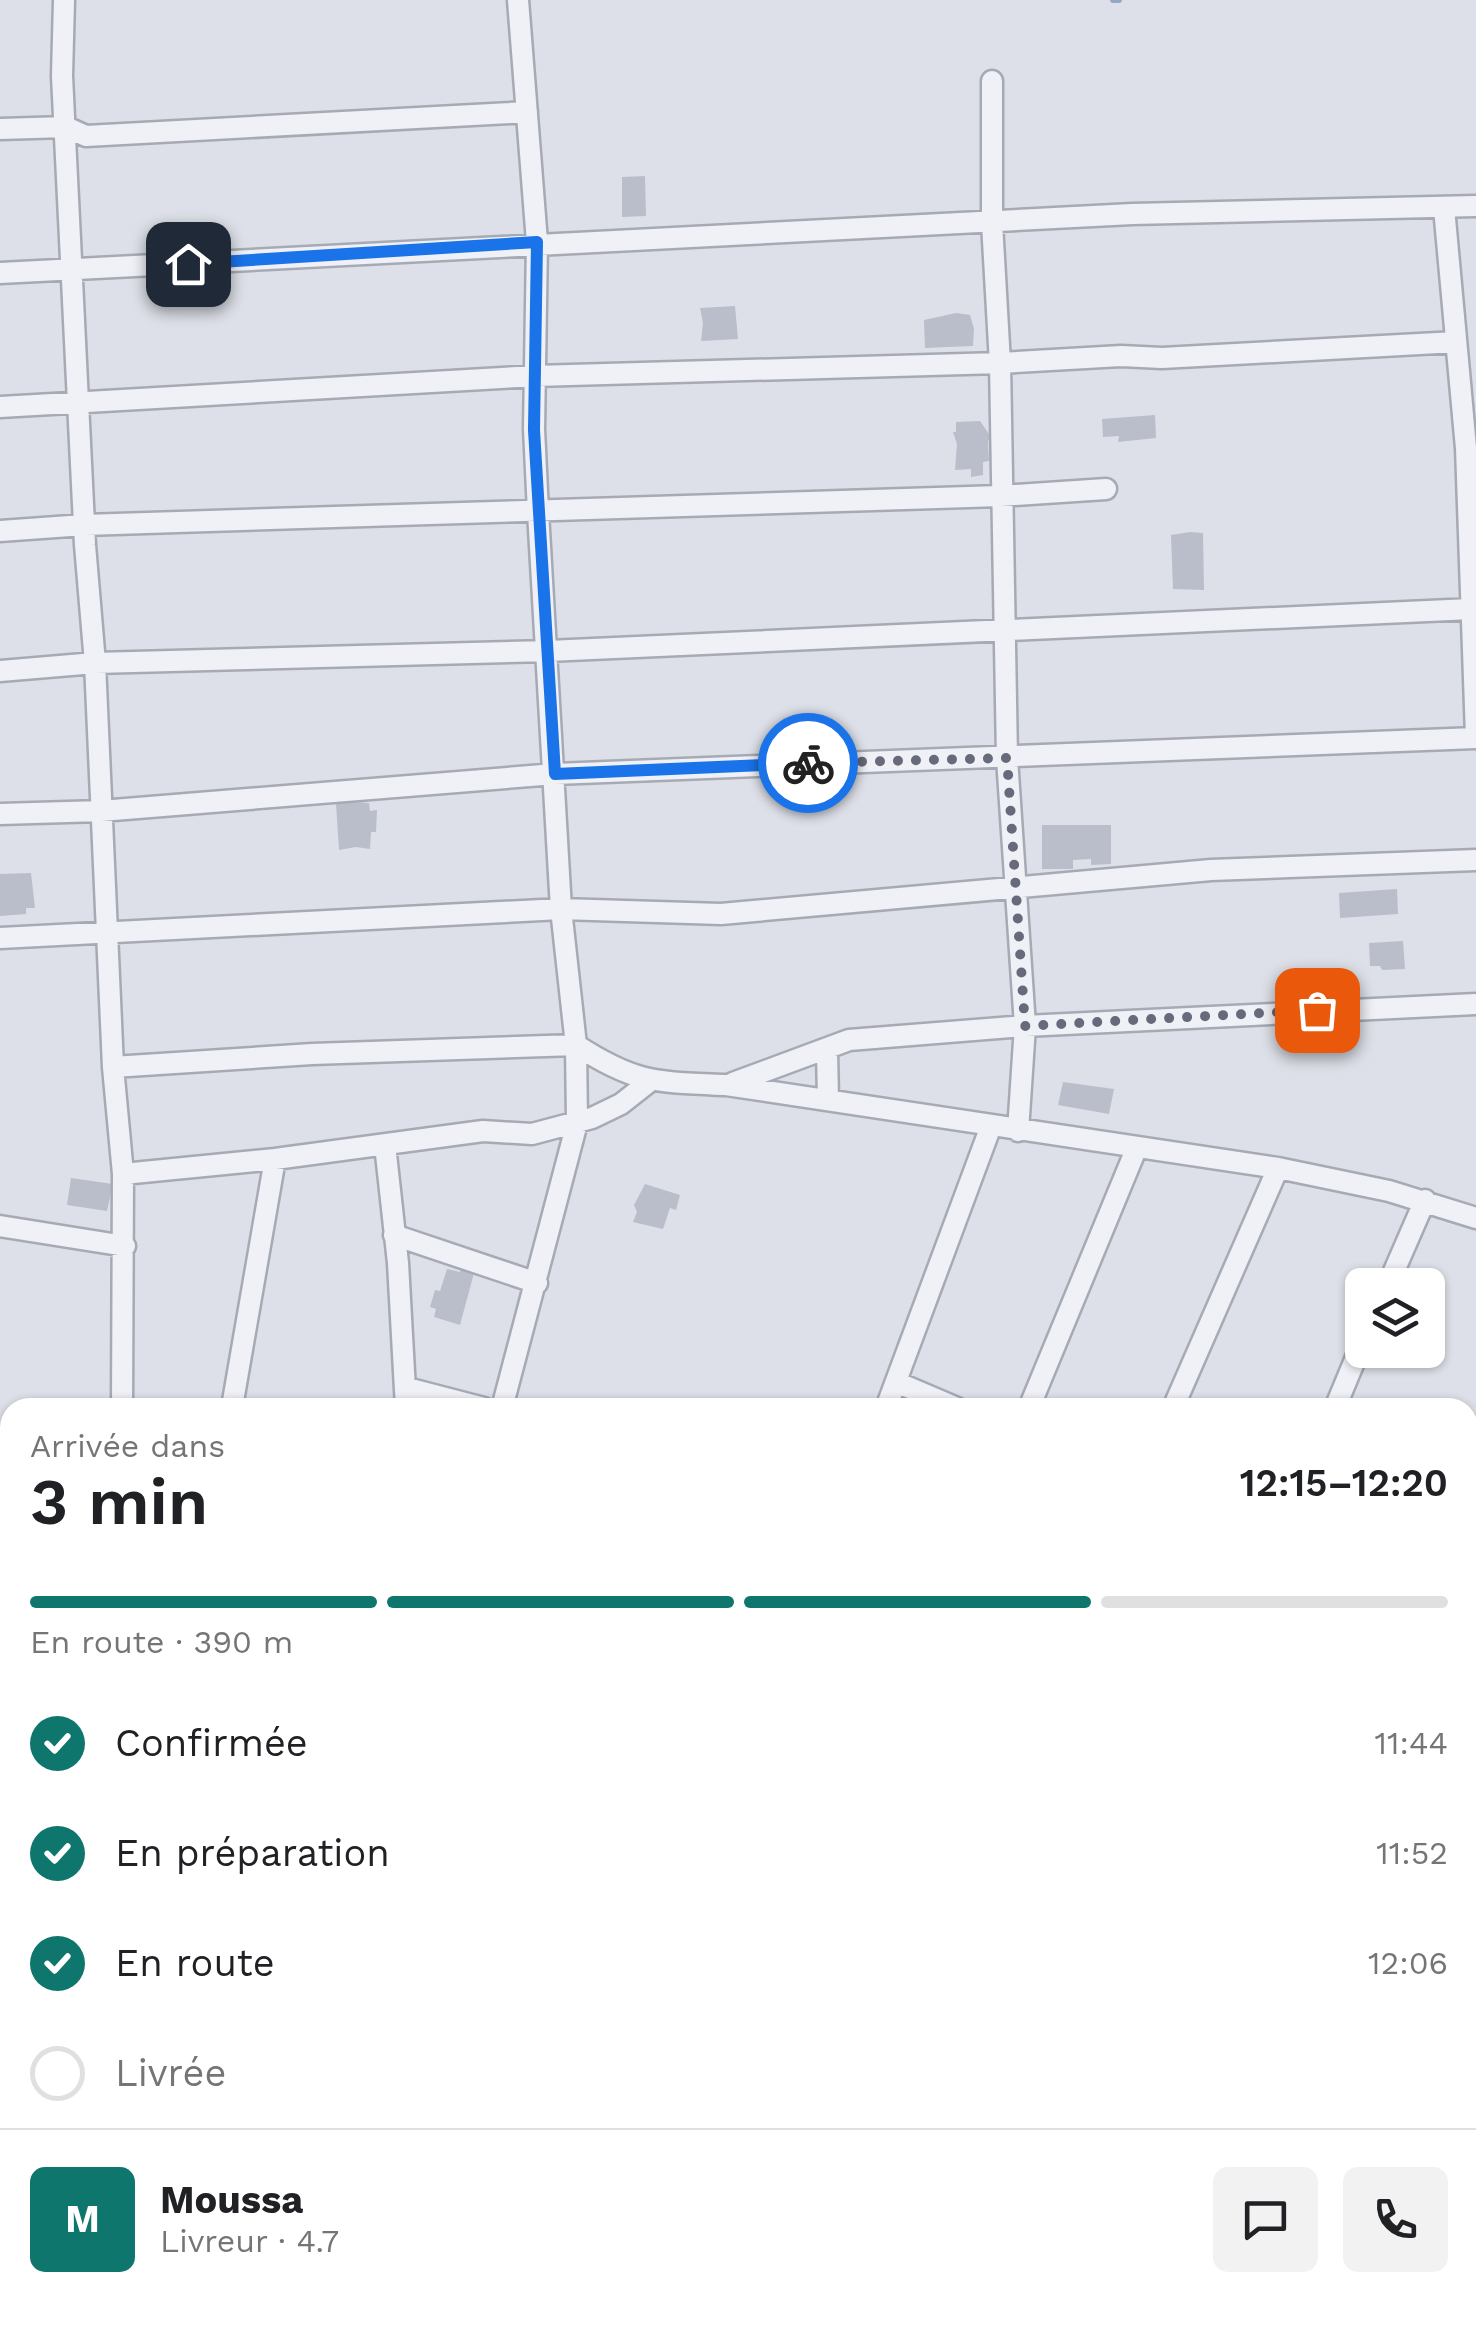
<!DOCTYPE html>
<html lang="fr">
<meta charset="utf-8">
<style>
:root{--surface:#fff;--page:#f2f2f2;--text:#202124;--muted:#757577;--line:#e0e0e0;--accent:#0f766e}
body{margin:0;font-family:"Work Sans",sans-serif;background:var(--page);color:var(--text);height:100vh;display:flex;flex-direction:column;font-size:38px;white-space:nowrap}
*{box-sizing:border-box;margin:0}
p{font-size:32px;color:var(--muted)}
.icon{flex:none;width:55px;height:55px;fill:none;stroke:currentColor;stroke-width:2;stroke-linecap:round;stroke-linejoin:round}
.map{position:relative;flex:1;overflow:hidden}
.drawer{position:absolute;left:0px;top:1398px;width:1478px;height:932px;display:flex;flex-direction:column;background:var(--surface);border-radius:30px 30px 0 0;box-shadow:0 2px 8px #0004}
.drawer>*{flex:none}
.buttons{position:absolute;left:1345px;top:1268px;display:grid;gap:20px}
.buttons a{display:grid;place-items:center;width:100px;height:100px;border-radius:15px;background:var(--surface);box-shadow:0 2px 8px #0004;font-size:50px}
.pin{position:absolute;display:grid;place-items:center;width:85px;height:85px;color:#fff;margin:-42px;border-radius:20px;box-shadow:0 5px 15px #0006}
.courier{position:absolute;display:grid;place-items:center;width:100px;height:100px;margin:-50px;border:8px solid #1a73e8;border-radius:50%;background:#fff;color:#222;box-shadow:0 2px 12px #0007}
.overview em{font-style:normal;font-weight:600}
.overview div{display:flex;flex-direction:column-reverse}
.overview{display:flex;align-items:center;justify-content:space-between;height:170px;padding:0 30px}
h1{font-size:65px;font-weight:600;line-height:75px}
.bar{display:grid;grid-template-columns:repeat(4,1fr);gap:15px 10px;align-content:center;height:120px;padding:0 30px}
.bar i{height:12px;border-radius:8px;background:var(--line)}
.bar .selected{background:var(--accent)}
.bar p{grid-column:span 4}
.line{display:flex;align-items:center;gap:25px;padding:0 30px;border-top:2px solid var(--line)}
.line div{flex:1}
.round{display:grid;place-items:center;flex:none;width:105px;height:105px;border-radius:15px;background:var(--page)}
ol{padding:0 30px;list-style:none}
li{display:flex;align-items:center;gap:30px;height:110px}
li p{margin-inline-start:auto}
li .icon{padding:10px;border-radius:50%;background:var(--accent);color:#fff;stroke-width:4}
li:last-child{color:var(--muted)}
li i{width:55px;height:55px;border:5px solid var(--line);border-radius:50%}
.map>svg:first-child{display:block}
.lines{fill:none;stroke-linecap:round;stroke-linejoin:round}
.stream{stroke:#96a6ca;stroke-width:6}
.building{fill:#babecb}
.minor-casing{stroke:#a6aab5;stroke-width:25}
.minor{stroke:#f0f1f6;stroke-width:20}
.done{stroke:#666a7a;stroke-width:10;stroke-dasharray:0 18}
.route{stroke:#1a73e8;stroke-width:12}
</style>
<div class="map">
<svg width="1476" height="2329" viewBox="0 0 1476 2329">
<rect width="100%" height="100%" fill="#dde0e8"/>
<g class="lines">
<!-- stream -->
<path class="stream" d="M1113 0H1119
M0 1875 10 1880
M1468 2247 1476 2249"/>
</g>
<!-- building -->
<path class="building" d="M645 176 646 216 622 217V177Z
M735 306 738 339 701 341 703 323 700 308Z
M956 313 970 315 974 329 973 346 925 348 924 320Z
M1155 415 1156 438 1118 442 1119 436 1103 437 1102 419Z
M980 421 991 437 988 441 989 461 983 462V475L971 477V469L955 470 957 444 953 432H956V422Z
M1190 532 1203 533 1204 590 1173 589 1171 535Z
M354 802 369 803 370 811 377 810 376 832H371L370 849 356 847 339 850 336 804Z
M1042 825H1111V864L1091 865V859L1073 860V869H1042Z
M31 873 35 908H26V914L0 916V874Z
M1397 889 1398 914 1340 918 1339 893Z
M1403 941 1405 969 1382 970 1380 966H1370L1369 943Z
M1063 1082 1114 1089 1109 1114 1058 1105Z
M71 1178 113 1184 107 1211 67 1205Z
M645 1184 680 1195 676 1210 670 1208 663 1229 633 1222 637 1212 634 1205Z
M447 1269 460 1272 461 1269 474 1273 460 1325 434 1317 436 1309 430 1307 435 1290 440 1291Z"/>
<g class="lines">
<defs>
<path id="minor" d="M64 0 62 76 85 545 95 663 113 1067 123 1174 275 1159 483 1131 532 1134 592 1118 621 1104 649 1082
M518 0 537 242 534 429 538 512 561 909 576 1045C636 1084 656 1082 726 1085L1278 1168 1389 1191 1476 1218
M992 81V223L1000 363 1007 758 1025 1026 1018 1131
M0 129 66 127 86 136 527 112
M1444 208 1466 448 1476 736
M0 273 1132 214 1476 206
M0 407 535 376 1000 363 1121 356 1162 358 1456 342
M0 531 84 525 1000 496 1106 489
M0 671 95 663 548 651 1471 609
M0 814 101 811 555 774 1476 738
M0 938 561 909 721 914 1211 870 1476 860
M827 1050 828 1100
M113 1067 312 1054 576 1045 577 1123 502 1408
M733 1083 849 1040 1025 1026 1476 1004
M385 1145 398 1263 406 1408
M0 1226 125 1246
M394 1235 537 1283
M1388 1285 1425 1200
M896 1382 957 1408
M407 1388 484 1408
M232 1407 275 1159
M122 1408 123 1174
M886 1408 991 1126
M1029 1408 1137 1147
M1173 1408 1278 1168
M1335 1408 1362 1343
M1468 1451 1476 1432
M1468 1522 1476 1526
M1468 2081 1476 2064
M1468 2124 1476 2126"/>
</defs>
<!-- minor casing -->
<use href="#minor" class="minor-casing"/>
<!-- minor -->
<use href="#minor" class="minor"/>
</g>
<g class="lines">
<!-- done -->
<path class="done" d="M808 763 1007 758 1025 1026 1317 1010"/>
<!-- route -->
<path class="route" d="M188 264 537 242 534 430 555 774 808 763"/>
</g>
</svg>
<div class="buttons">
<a><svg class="icon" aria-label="layers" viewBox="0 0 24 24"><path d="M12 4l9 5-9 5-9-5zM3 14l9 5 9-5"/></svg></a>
</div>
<div class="pin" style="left:1317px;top:1010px;background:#ea580c"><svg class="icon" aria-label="bag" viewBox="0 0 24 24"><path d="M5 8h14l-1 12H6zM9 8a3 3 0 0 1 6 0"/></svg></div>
<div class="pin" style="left:188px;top:264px;background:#1f2937"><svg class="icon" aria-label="home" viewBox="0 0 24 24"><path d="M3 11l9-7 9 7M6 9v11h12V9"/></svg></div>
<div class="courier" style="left:808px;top:763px"><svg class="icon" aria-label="bike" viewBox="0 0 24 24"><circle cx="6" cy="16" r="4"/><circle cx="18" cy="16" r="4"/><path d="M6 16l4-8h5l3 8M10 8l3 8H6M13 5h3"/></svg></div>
<section class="drawer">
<div class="overview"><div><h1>3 min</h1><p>Arrivée dans</p></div><em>12:15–12:20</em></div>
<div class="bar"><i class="selected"></i><i class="selected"></i><i class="selected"></i><i></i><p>En route · 390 m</p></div>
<ol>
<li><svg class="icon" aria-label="check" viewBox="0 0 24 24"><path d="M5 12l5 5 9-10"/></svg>Confirmée<p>11:44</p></li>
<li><svg class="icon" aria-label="check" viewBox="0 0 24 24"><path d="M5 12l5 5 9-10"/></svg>En préparation<p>11:52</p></li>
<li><svg class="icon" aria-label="check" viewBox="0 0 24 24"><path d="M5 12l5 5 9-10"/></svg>En route<p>12:06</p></li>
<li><i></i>Livrée</li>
</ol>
<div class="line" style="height:180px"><b class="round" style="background:var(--accent);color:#fff">M</b><div><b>Moussa</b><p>Livreur · 4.7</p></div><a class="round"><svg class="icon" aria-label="chat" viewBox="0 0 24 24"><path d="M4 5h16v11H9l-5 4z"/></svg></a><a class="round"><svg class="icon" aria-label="phone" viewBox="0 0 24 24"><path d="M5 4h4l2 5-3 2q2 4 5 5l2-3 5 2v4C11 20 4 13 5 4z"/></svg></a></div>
</section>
</div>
